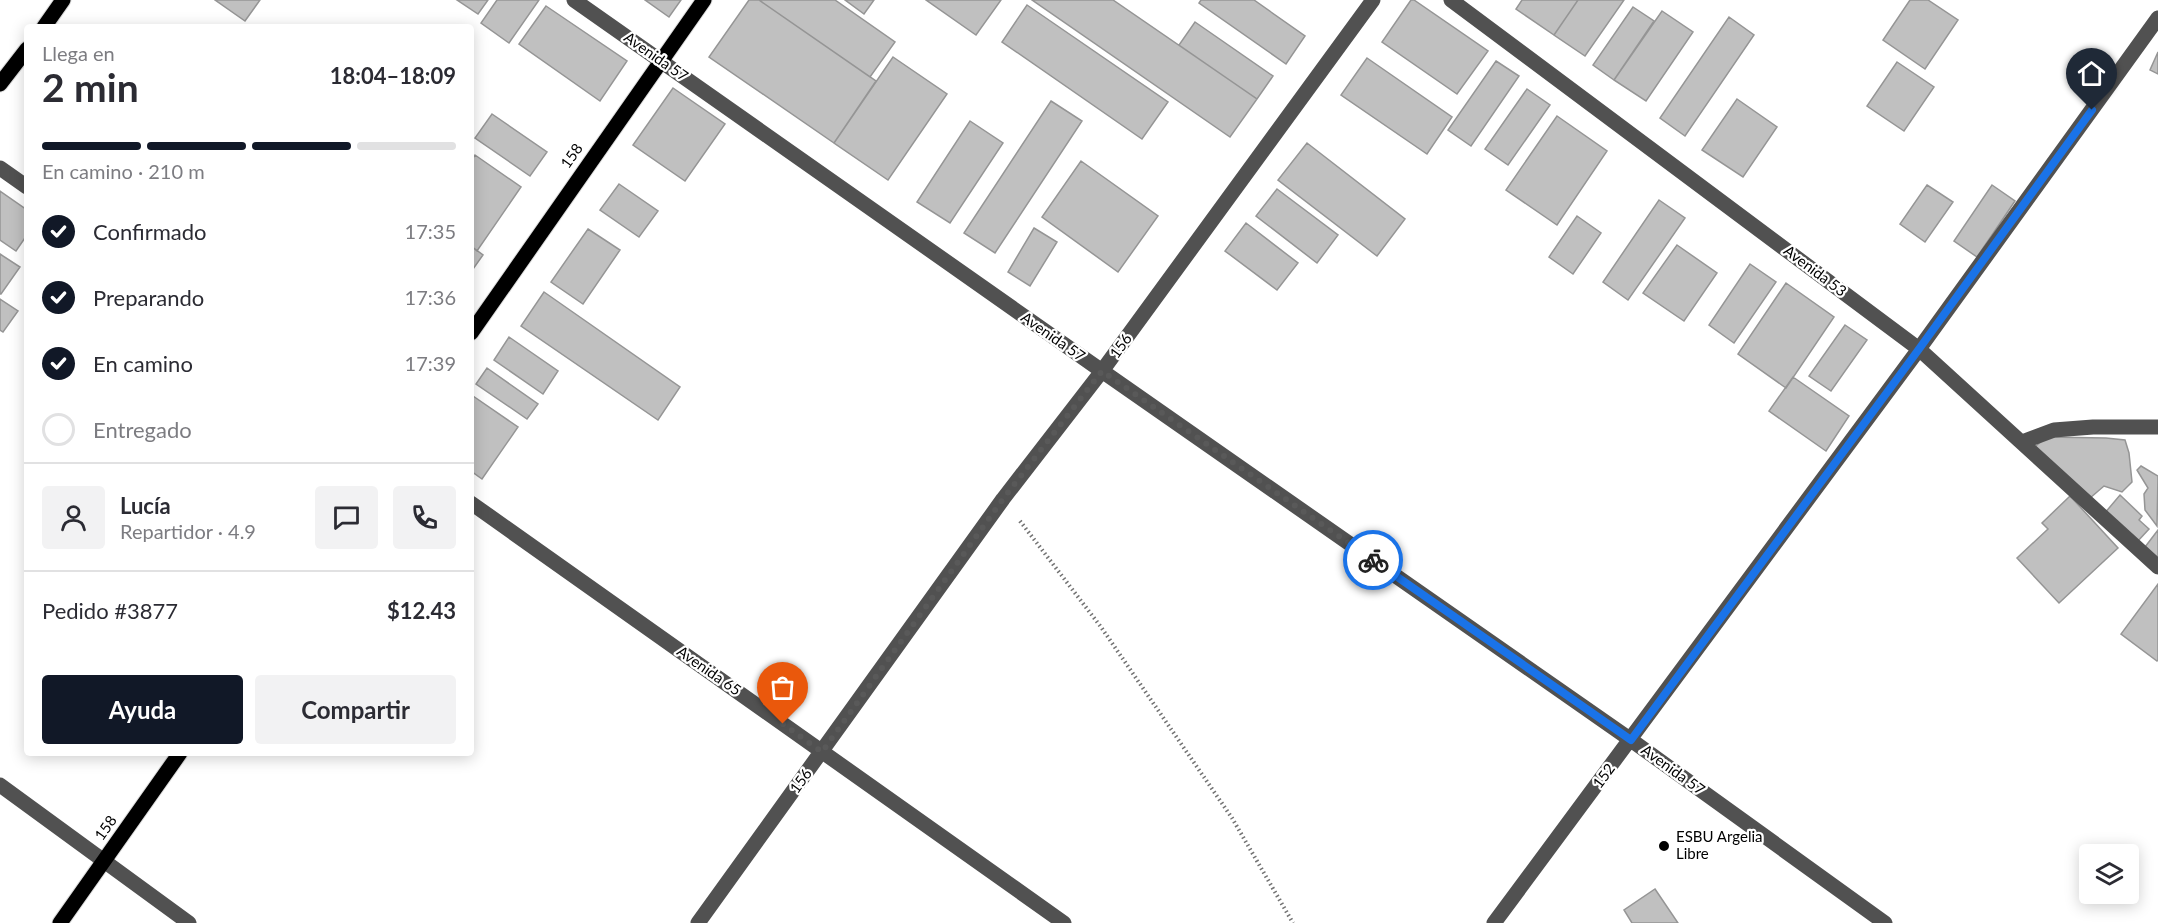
<!DOCTYPE html>
<html lang="es">
<meta charset="utf-8">
<style>
:root{--surface:#fff;--page:#f2f2f3;--text:#2b2b33;--muted:#7c7c81;--line:#e1e1e2;--accent:#111827}
body{margin:0;font-family:Lato,sans-serif;background:var(--page);color:var(--text);height:100vh;display:flex;flex-direction:column;font-size:22px;white-space:nowrap}
*{box-sizing:border-box;margin:0}
p{font-size:20px;color:var(--muted)}
.icon{flex:none;width:33px;height:33px;fill:none;stroke:currentColor;stroke-width:2;stroke-linecap:round;stroke-linejoin:round}
.map{position:relative;flex:1;overflow:hidden}
.details{position:absolute;left:24px;top:24px;width:450px;height:732px;display:flex;flex-direction:column;background:var(--surface);border-radius:6px;box-shadow:0 3px 15px #0003}
.details>*{flex:none}
.tools{position:absolute;left:2079px;top:844px;display:grid;gap:12px}
.tools a{display:grid;place-items:center;width:60px;height:60px;border-radius:6px;background:var(--surface);box-shadow:0 3px 15px #0003;font-size:30px}
.pin{position:absolute;display:grid;place-items:center;width:51px;height:51px;color:#fff;margin:-62px -26px;border-radius:50% 50% 50% 0;rotate:-45deg;box-shadow:0 0 6px #0007}
.pin .icon{rotate:45deg}
.courier{position:absolute;display:grid;place-items:center;width:60px;height:60px;margin:-30px;border:4px solid #1a73e8;border-radius:50%;background:#fff;color:#222;box-shadow:0 2px 8px #0007}
.head em{font-style:normal;font-weight:700}
.head div{display:flex;flex-direction:column-reverse}
.head{display:flex;align-items:center;justify-content:space-between;height:102px;padding:0 18px}
h1{font-size:39px;font-weight:700;line-height:45px}
.bar{display:grid;grid-template-columns:repeat(4,1fr);gap:9px 6px;align-content:center;height:72px;padding:0 18px}
.bar i{height:8px;border-radius:4px;background:var(--line)}
.bar .selected{background:var(--accent)}
.bar p{grid-column:span 4}
.line{display:flex;align-items:center;gap:15px;padding:0 18px;border-top:2px solid var(--line)}
.line div{flex:1}
.round{display:grid;place-items:center;flex:none;width:63px;height:63px;border-radius:6px;background:var(--page)}
ol{padding:0 18px;list-style:none}
li{display:flex;align-items:center;gap:18px;height:66px}
li p{margin-inline-start:auto}
li .icon{padding:6px;border-radius:50%;background:var(--accent);color:#fff;stroke-width:4}
li:last-child{color:var(--muted)}
li i{width:33px;height:33px;border:3px solid var(--line);border-radius:50%}
.primary-button{display:flex;gap:12px;margin-top:auto;padding:12px 18px}
.primary-button a{flex:1;height:69px;border-radius:6px;background:var(--accent);color:#fff;font-size:24px;font-weight:700;line-height:69px;text-align:center}
.primary-button a+a{background:var(--page);color:var(--text)}
.map>svg:first-child{display:block}
.building{fill:#c0c0c0;stroke:#959595;stroke-width:1.5}
.lines{fill:none;stroke-linecap:round;stroke-linejoin:round}
.major-casing{stroke:#dbdbdb;stroke-width:17}
.path{stroke:#737373;stroke-width:4;stroke-dasharray:1.5 3;stroke-linecap:butt}
.minor{stroke:#515151;stroke-width:15}
.major{stroke:#000;stroke-width:15}
.done{stroke:#595959;stroke-width:6;stroke-dasharray:0 10.8}
.route{stroke:#1a73e8;stroke-width:8}
.poi-dot{fill:#000;stroke:#fff;stroke-width:2}
.labels{text-anchor:middle;stroke-width:4.5;stroke-linejoin:round;paint-order:stroke}
.street-label{font-size:15px;fill:#000;stroke:#fff}
.poi-label{font-size:15px;fill:#000;stroke:#fff;text-anchor:start}
</style>
<div class="map">
<svg width="2158" height="923" viewBox="0 0 2158 923">
<rect width="100%" height="100%" fill="#fff"/>
<!-- building -->
<path class="building" d="M215 0H260L245 21Z
M457 0H488L478 14Z
M497 0H539L509 43 481 23Z
M645 0H681L669 17Z
M749 0H759L876 81 834 143 709 57Z
M759 0H835L895 42 870 77Z
M845 0H874L864 14Z
M926 0H1001L976 35Z
M1032 0H1113L1257 99 1230 137Z
M1201 0H1254L1305 36 1286 64 1199 3Z
M1411 0H1414L1488 51 1457 94 1382 42Z
M1522 0H1578L1554 35 1516 9Z
M1578 0H1624L1585 56 1554 35Z
M1910 0H1928L1958 20 1925 69 1883 40Z
M1027 5 1168 102 1142 139 1002 42Z
M546 6 627 61 600 101 519 44Z
M1633 7 1654 21 1614 80 1593 65Z
M1662 11 1693 32 1646 101 1614 80Z
M1729 17 1754 35 1685 136 1660 118Z
M1195 22 1273 76 1257 99 1179 45Z
M2158 52V74L2150 70Z
M893 57 947 94 888 180 834 143Z
M1367 58 1452 117 1427 154 1341 95Z
M1496 61 1519 76 1471 146 1448 130Z
M1897 62 1934 87 1904 131 1867 106Z
M673 88 725 124 685 181 633 145Z
M1527 89 1550 105 1508 165 1485 149Z
M1737 99 1777 127 1743 177 1702 150Z
M1051 101 1082 121 995 253 964 233Z
M492 114 547 152 530 176 475 138Z
M1557 116 1607 151 1557 225 1506 190Z
M970 121 1003 143 950 223 917 202Z
M1307 143 1405 219 1377 256 1278 180Z
M475 155 521 187 477 251 471 246V161Z
M1081 161 1158 216 1118 272 1042 217Z
M619 184 658 211 639 237 600 210Z
M1927 185 1953 202 1925 242 1900 224Z
M1992 185 2015 201 1977 257 1954 241Z
M1277 189 1338 235 1317 263 1256 216Z
M0 191 27 210V235L16 251 0 240Z
M1659 200 1685 218 1628 300 1603 282Z
M1577 216 1601 233 1573 274 1549 257Z
M1246 223 1298 263 1277 290 1225 251Z
M1034 228 1057 242 1030 286 1008 272Z
M588 229 620 250 583 304 551 282Z
M1677 245 1717 273 1684 321 1643 293Z
M471 246 483 255 471 272Z
M0 254 20 267 1 294H0Z
M1750 264 1776 282 1734 343 1709 325Z
M1786 283 1834 317 1786 388 1738 354Z
M544 292 680 387 658 420 521 326Z
M0 299 18 311 3 332 0 330Z
M1845 325 1867 340 1831 391 1809 376Z
M509 337 558 371 543 394 494 360Z
M487 368 538 404 527 419 476 384Z
M1793 377 1849 416 1826 451 1769 411Z
M473 396 518 427 482 479 471 471V399Z
M2047 437 2106 438 2125 440 2129 453 2132 482 2122 492 2104 486 2090 498 2032 449Z
M2141 466 2158 476 2157 526 2145 510 2144 494 2148 488 2137 470Z
M2120 495 2142 516 2139 520 2149 529 2137 542 2104 514Z
M2070 496 2118 548 2059 603 2017 558 2048 529 2042 523Z
M2158 530V561L2145 547Z
M2158 584V660L2157 661 2121 634Z
M1655 889 1678 923H1632L1624 910Z"/>
<g class="lines">
<defs>
<path id="major" d="M44 27 63 0
M0 84 27 49
M471 333 704 0
M60 923 180 753"/>
</defs>
<!-- major casing -->
<use href="#major" class="major-casing"/>
<!-- path -->
<path class="path" d="M1020 521 1101 627 1232 818 1293 923"/>
<!-- minor -->
<path class="minor" d="M574 0 1102 371 1631 740 1885 923
M1451 0 1919 349 2158 567
M0 168 27 187
M2022 442 2054 430 2093 427H2158
M471 503 1064 923
M0 785 189 923
M698 923 1003 499 1102 371 1373 0
M1494 923 1919 349 2158 18"/>
<!-- major -->
<use href="#major" class="major"/>
</g>
<g class="lines">
<!-- done -->
<path class="done" d="M783 724 822 752 1003 499 1102 371 1373 560"/>
<!-- route -->
<path class="route" d="M1373 560 1631 740 1919 349 2092 110"/>
</g>
<!-- markers -->
<circle class="poi-dot" cx="1664" cy="846" r="6"/>
<g class="labels">
<!-- street labels -->
<g class="street-label">
<text transform="translate(656 57) rotate(35)" y="5">Avenida 57</text>
<text transform="translate(572 156) rotate(-55)" y="5">158</text>
<text transform="translate(1815 271) rotate(37)" y="5">Avenida 53</text>
<text transform="translate(1053 337) rotate(35)" y="5">Avenida 57</text>
<text transform="translate(1121 346) rotate(-54)" y="5">156</text>
<text transform="translate(709 671) rotate(35)" y="5">Avenida 65</text>
<text transform="translate(1673 770) rotate(36)" y="5">Avenida 57</text>
<text transform="translate(1604 776) rotate(-53)" y="5">152</text>
<text transform="translate(801 781) rotate(-54)" y="5">156</text>
<text transform="translate(106 828) rotate(-55)" y="5">158</text>
</g>
<!-- poi labels -->
<g class="poi-label">
<text x="1676" y="842">ESBU Argelia<tspan x="1676" dy="17">Libre</tspan></text>
</g>
</g>
</svg>
<div class="tools">
<a><svg class="icon" aria-label="layers" viewBox="0 0 24 24"><path d="M12 4l9 5-9 5-9-5zM3 14l9 5 9-5"/></svg></a>
</div>
<div class="pin" style="left:783px;top:724px;background:#ea580c"><svg class="icon" aria-label="bag" viewBox="0 0 24 24"><path d="M5 8h14l-1 12H6zM9 8a3 3 0 0 1 6 0"/></svg></div>
<div class="pin" style="left:2092px;top:110px;background:#1f2937"><svg class="icon" aria-label="home" viewBox="0 0 24 24"><path d="M3 11l9-7 9 7M6 9v11h12V9"/></svg></div>
<div class="courier" style="left:1373px;top:560px"><svg class="icon" aria-label="bike" viewBox="0 0 24 24"><circle cx="6" cy="16" r="4"/><circle cx="18" cy="16" r="4"/><path d="M6 16l4-8h5l3 8M10 8l3 8H6M13 5h3"/></svg></div>
<section class="details">
<div class="head"><div><h1>2 min</h1><p>Llega en</p></div><em>18:04–18:09</em></div>
<div class="bar"><i class="selected"></i><i class="selected"></i><i class="selected"></i><i></i><p>En camino · 210 m</p></div>
<ol>
<li><svg class="icon" aria-label="check" viewBox="0 0 24 24"><path d="M5 12l5 5 9-10"/></svg>Confirmado<p>17:35</p></li>
<li><svg class="icon" aria-label="check" viewBox="0 0 24 24"><path d="M5 12l5 5 9-10"/></svg>Preparando<p>17:36</p></li>
<li><svg class="icon" aria-label="check" viewBox="0 0 24 24"><path d="M5 12l5 5 9-10"/></svg>En camino<p>17:39</p></li>
<li><i></i>Entregado</li>
</ol>
<div class="line" style="height:108px"><a class="round"><svg class="icon" aria-label="person" viewBox="0 0 24 24"><circle cx="12" cy="8" r="4"/><path d="M4 21q1-7 8-7t8 7"/></svg></a><div><b>Lucía</b><p>Repartidor · 4.9</p></div><a class="round"><svg class="icon" aria-label="chat" viewBox="0 0 24 24"><path d="M4 5h16v11H9l-5 4z"/></svg></a><a class="round"><svg class="icon" aria-label="phone" viewBox="0 0 24 24"><path d="M5 4h4l2 5-3 2q2 4 5 5l2-3 5 2v4C11 20 4 13 5 4z"/></svg></a></div>
<div class="line" style="height:78px"><div>Pedido #3877</div><b>$12.43</b></div>
<div class="primary-button"><a>Ayuda</a><a>Compartir</a></div>
</section>
</div>
